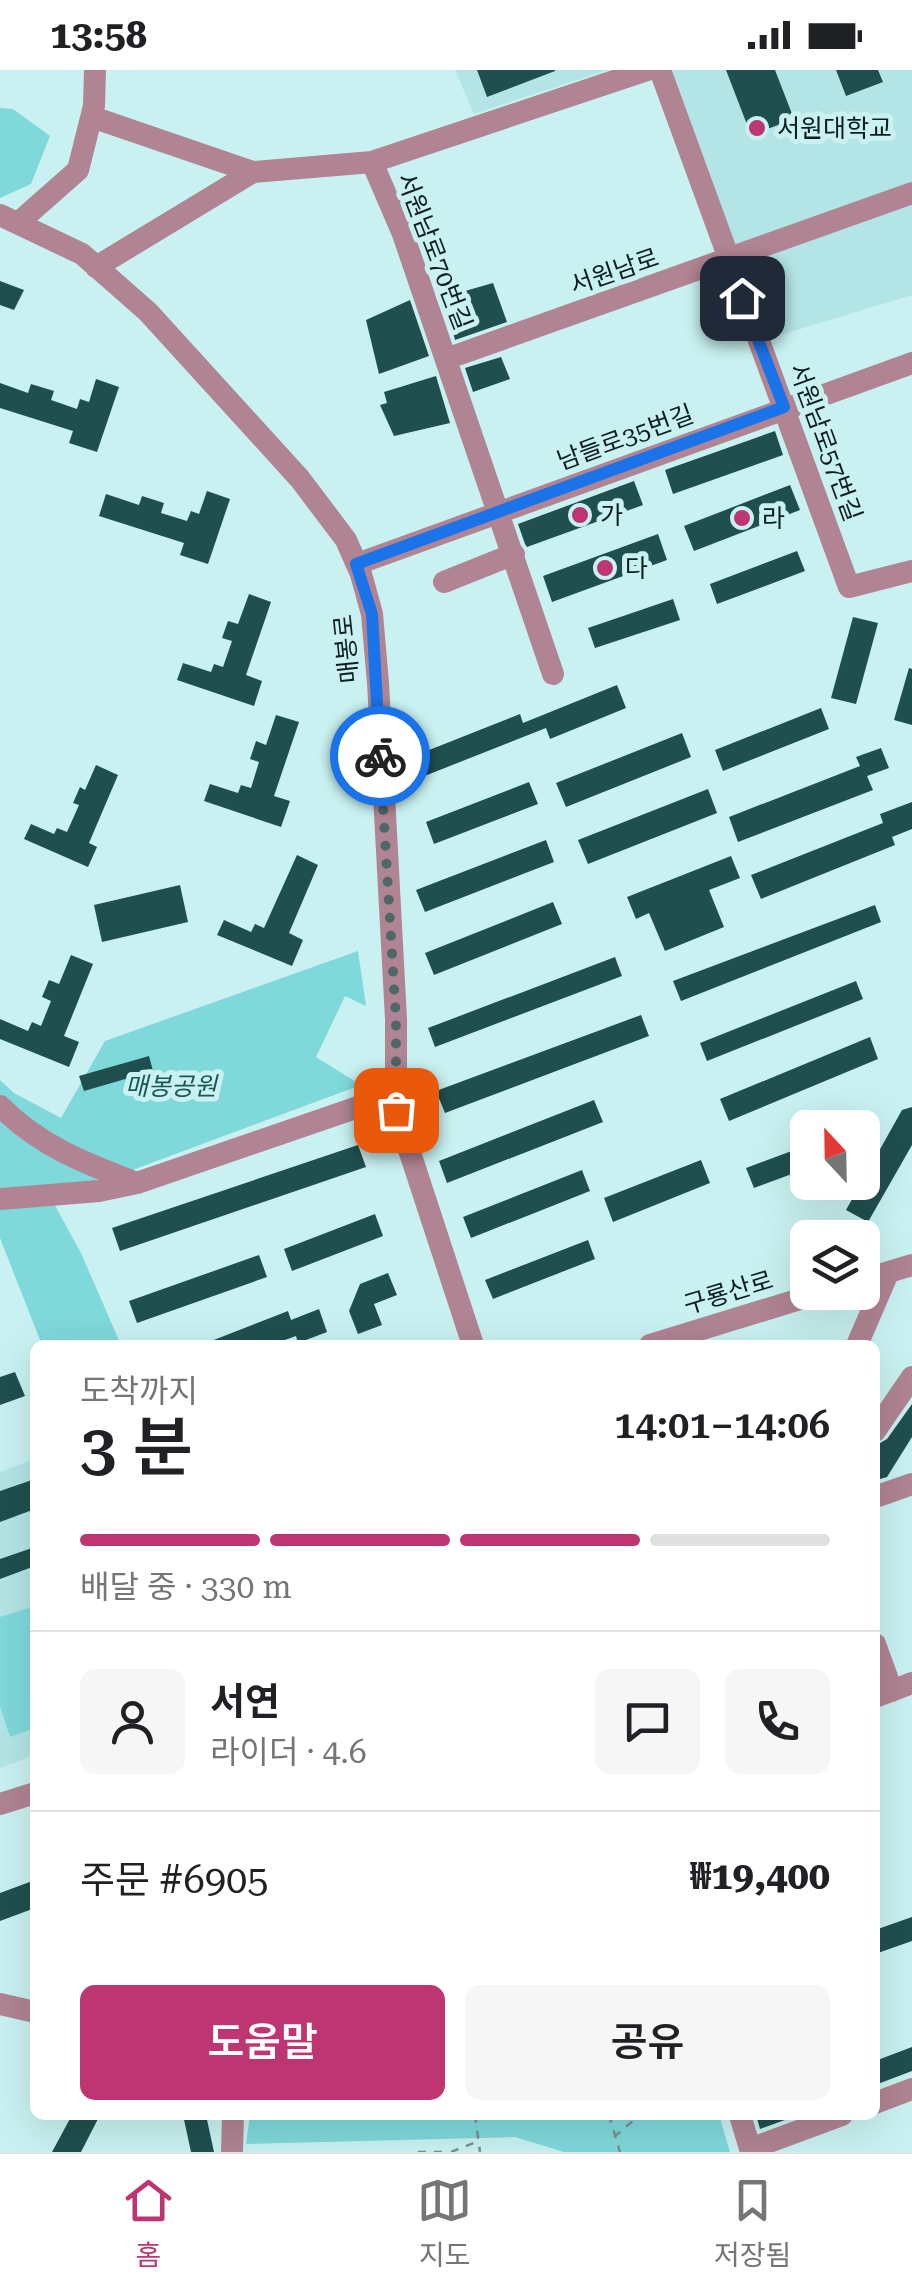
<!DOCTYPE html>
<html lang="ko">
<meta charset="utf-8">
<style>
:root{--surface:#fff;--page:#f6f6f6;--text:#202124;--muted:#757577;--line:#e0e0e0;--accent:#be3571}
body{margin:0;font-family:"Roboto Serif","Noto Sans KR",serif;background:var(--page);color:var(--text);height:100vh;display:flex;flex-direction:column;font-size:38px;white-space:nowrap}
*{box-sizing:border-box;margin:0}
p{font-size:32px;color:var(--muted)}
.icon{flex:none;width:55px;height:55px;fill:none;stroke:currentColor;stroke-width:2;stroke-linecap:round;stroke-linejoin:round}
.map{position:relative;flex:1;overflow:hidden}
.drawer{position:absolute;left:30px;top:1270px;width:850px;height:780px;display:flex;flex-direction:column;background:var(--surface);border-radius:15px;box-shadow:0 10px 40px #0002}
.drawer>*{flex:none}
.needle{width:65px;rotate:338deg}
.buttons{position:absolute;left:790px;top:1040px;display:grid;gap:20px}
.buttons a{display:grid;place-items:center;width:90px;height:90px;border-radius:15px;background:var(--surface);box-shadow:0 10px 40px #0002;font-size:50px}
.pin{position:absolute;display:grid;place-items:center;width:85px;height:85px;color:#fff;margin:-42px;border-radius:20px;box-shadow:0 5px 15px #0006}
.courier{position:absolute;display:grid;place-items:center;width:100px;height:100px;margin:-50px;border:8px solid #1a73e8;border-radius:50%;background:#fff;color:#222;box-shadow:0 2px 12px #0007}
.summary em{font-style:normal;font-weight:600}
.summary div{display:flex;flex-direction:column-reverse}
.summary{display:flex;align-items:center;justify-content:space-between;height:170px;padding:0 50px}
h1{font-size:65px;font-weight:600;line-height:75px}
.bar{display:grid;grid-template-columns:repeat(4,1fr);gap:15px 10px;align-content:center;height:120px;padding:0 50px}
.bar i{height:12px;border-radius:8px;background:var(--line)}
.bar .selected{background:var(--accent)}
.bar p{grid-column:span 4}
.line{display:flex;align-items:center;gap:25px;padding:0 50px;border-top:2px solid var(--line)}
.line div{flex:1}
.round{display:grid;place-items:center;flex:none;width:105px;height:105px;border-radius:15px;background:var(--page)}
.cta{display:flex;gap:20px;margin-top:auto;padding:20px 50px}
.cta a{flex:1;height:115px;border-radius:15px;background:var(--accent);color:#fff;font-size:40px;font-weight:600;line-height:115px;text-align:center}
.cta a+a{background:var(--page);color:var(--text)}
.status{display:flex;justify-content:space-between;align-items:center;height:70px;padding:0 50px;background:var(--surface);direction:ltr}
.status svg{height:28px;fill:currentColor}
.dock{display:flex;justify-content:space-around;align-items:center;height:140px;border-top:2px solid var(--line);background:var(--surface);font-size:28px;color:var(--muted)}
.dock a{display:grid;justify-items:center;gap:5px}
.dock .selected{color:var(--accent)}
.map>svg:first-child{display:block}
.built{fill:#b4e5e6}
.green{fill:#7fd8da}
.building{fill:#204f4f}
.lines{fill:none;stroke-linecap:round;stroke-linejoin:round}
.path{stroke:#769292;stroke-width:2.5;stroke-dasharray:8 8;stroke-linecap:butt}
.minor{stroke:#b08492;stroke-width:22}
.done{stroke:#4f6767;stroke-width:10;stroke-dasharray:0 18}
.route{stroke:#1a73e8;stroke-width:12}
.poi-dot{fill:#be3571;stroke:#c9f1f1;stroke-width:4}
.labels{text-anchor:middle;stroke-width:10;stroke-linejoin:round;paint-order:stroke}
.poi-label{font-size:25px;fill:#0e1d1d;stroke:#c9f1f1;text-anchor:start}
.street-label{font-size:25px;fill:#0e1d1d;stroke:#c9f1f1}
.park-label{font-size:25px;font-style:italic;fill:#185859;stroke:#c9f1f1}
</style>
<div class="status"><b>13:58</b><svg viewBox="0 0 49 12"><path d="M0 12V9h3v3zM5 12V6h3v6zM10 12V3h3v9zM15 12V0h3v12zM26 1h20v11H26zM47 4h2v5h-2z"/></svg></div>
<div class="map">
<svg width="912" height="2082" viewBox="0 0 912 2082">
<rect width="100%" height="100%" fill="#c9f1f1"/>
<!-- built -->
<path class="built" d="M455 0H608L474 44Z
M671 0H912V225L754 273Z
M35 1389V1685L0 1698V1402Z"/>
<!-- green -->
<path class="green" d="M0 38 13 39 50 66 31 114 0 128Z
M358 881 366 936 345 926 316 987 361 1015 52 1130 81 1183 121 1275H42L0 1168V1010L14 1023 61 1048 105 971Z
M35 1536V1658L10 1667 0 1636V1547Z
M250 2045H719L730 2082H564L515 2067 246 2074Z"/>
<!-- building -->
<path class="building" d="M477 0H555V1L487 27Z
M726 0H775L794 49 751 65Z
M836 0H878L883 12 846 26Z
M0 211 24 220 14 240 0 235Z
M493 213 507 252 455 270 444 227Z
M410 230 429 286 379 304 366 250Z
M501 287 510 309 473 322 465 298Z
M436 306 450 353 394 366 380 335 387 333 384 322Z
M96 309 119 317 97 382 69 373 73 361 0 338V313L28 323 31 314 54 321 51 330 77 339 80 329 89 332Z
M775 361 783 385 673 424 665 400Z
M634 411 643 435 527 477 525 474 518 454Z
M790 415 800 440 694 481 684 456Z
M207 421 230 429 208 494 180 485 184 473 99 446 106 424 139 435 142 426 164 433 161 443 187 451 191 441 199 444Z
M658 464 667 490 552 532 543 506Z
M797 481 805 501 717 534 710 514Z
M249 524 271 532 246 605 262 611 254 636 177 610 183 593 211 602 214 594 223 597 232 571 222 568 228 551 238 554Z
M673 529 680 550 595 578 588 558Z
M853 547 878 553 856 634 831 628Z
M909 598 912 599V655L894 650Z
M617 615 626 638 550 669 546 658 422 707 414 686 520 644 523 653Z
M821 638 829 659 723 701 715 680Z
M276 645 299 652 274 726 290 731 281 757 204 731 210 714 238 723 241 715 251 718 259 692 250 689 256 671 266 675Z
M682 663 691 687 566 737 556 713Z
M881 678 889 698 867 706 873 720 738 772 729 747 860 696 856 687Z
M96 695 118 705 89 773 97 777 88 797 24 769 31 754 54 764 57 758 67 762 79 735 73 733 80 717 85 720Z
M529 712 538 734 434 774 426 752Z
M708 719 717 743 588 794 578 770Z
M912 732V759L892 767 895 775 761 829 751 805 883 753 880 744Z
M546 770 554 792 425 842 416 820Z
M297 785 318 795 289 863 303 870 292 896 217 865 224 850 251 862 255 854 264 858Z
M731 786 740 808 709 820 724 857 665 881 649 843 636 849 627 827Z
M180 815 188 852 102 872 94 835Z
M553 832 562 854 434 905 425 883Z
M875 835 881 852 681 931 673 911Z
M71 885 93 894 64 966 79 972 69 997 0 969V949L28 961 32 952 41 956 51 931 42 927 49 910 59 914Z
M615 887 622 906 435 977 428 958Z
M856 911 863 929 707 991 700 973Z
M641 945 649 966 445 1043 436 1021Z
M870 967 878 989 729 1051 720 1029Z
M149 986 153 1001 84 1021 79 1006Z
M594 1030 603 1052 447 1113 439 1091Z
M912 1037V1075L868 1152 846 1140 902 1040Z
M358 1075 366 1097 120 1181 112 1158Z
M808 1075V1098L754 1118 746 1098Z
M701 1090 710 1113 613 1152 604 1128Z
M582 1100 590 1121 471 1168 463 1147Z
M375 1144 383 1166 292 1201 284 1179Z
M588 1170 595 1189 493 1229 485 1210Z
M259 1185 267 1207 137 1253 129 1231Z
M388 1203 397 1225 374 1234 382 1255 358 1264 349 1241 360 1214Z
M319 1239 327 1262 298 1273 296 1266 271 1275H201L288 1241 291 1250Z
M15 1302 25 1326 0 1335V1307Z
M912 1334V1367L887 1407 880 1409 875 1406V1376L887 1369Z
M35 1409V1439L0 1452V1421Z
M35 1477V1496L0 1509V1489Z
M35 1810V1838L0 1851V1823Z
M912 1847V1871L875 1884V1860Z
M912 1977V2001L875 2015V1991Z
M72 2045H100L81 2082H52Z
M183 2045H206L214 2082H191Z
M756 2045H796V2046L760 2059Z"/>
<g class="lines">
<!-- path -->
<path class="path" d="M475 2045 480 2082
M609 2045 620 2082
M614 2067 640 2045
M418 2082H448
M451 2082 476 2072"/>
<!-- minor -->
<path class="minor" d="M660 0 849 517 912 501
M92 47 253 102 372 92 647 0
M372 92 403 164 553 604
M0 145 82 184 148 242 300 409 346 470 361 504 372 544 378 613 396 949V1040L473 1275
M18 153 78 100 94 36 95 0
M96 197 253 102
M446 289 912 123
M357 494 912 293
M444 512 514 484
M0 1036C40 1076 84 1093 137 1113
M0 1129 99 1121 137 1113 396 1024
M862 1210 912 1195
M650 1275 823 1222
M857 1275 888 1203
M875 1361 912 1307
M875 1427 912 1414
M875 1574 892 1621
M875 1627 912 1613
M0 1734 35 1723
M0 1934 35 1942
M875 2033 912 2019
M740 2045 751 2082
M750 2079 842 2045
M232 2082 233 2045"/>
</g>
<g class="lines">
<!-- done -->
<path class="done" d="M380 686 396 950V1040"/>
<!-- route -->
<path class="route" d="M380 686 372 544 356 494 784 337 742 228"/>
</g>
<!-- markers -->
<g class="poi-dot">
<circle cx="757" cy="58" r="10"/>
<circle cx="580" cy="445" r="10"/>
<circle cx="742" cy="448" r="10"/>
<circle cx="605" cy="498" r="10"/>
</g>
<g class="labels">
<!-- poi labels -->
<g class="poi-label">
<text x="777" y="67">서원대학교</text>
<text x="600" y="454">가</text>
<text x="762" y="457">라</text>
<text x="625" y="507">다</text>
</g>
<!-- street labels -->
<g class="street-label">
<text transform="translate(435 181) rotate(69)" y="9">서원남로70번길</text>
<text transform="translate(614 201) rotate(-19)" y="9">서원남로</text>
<text transform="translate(625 367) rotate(-20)" y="9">남들로35번길</text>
<text transform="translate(826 372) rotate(70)" y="9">서원남로57번길</text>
<text transform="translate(346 579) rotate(-96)" y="9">매봉로</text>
<text transform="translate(728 1222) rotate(-17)" y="9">구룡산로</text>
</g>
<!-- park labels -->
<g class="park-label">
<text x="171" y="1025">매봉공원</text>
</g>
</g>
</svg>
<div class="buttons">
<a><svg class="needle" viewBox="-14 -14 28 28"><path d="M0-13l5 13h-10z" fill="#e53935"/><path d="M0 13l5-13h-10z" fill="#757577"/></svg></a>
<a><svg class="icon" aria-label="layers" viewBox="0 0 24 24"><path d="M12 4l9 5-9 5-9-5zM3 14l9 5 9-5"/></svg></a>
</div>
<div class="pin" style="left:396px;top:1040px;background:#ea580c"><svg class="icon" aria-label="bag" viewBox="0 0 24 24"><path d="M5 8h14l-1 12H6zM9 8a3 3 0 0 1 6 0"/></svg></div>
<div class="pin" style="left:742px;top:228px;background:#1f2937"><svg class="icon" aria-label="home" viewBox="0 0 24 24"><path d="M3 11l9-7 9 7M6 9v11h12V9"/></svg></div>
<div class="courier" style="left:380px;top:686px"><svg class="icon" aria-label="bike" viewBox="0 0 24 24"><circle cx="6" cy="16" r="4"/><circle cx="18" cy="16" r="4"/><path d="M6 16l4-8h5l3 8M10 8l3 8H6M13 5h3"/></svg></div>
<section class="drawer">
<div class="summary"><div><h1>3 분</h1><p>도착까지</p></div><em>14:01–14:06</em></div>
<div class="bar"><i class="selected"></i><i class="selected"></i><i class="selected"></i><i></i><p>배달 중 · 330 m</p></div>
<div class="line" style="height:180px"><a class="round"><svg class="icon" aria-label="person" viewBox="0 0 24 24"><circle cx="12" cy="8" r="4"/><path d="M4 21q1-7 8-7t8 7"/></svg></a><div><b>서연</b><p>라이더 · 4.6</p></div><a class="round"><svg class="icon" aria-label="chat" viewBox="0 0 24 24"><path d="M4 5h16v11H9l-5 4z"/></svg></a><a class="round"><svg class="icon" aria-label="phone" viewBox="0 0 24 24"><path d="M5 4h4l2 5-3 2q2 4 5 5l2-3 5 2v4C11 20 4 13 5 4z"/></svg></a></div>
<div class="line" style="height:130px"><div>주문 #6905</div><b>₩19,400</b></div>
<div class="cta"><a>도움말</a><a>공유</a></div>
</section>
</div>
<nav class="dock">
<a class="selected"><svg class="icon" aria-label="home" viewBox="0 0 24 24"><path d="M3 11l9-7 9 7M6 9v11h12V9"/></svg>홈</a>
<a><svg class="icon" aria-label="map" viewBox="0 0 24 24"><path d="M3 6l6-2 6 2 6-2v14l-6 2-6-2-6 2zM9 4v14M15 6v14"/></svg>지도</a>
<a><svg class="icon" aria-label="saved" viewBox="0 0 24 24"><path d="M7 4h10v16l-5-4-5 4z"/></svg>저장됨</a>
</nav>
